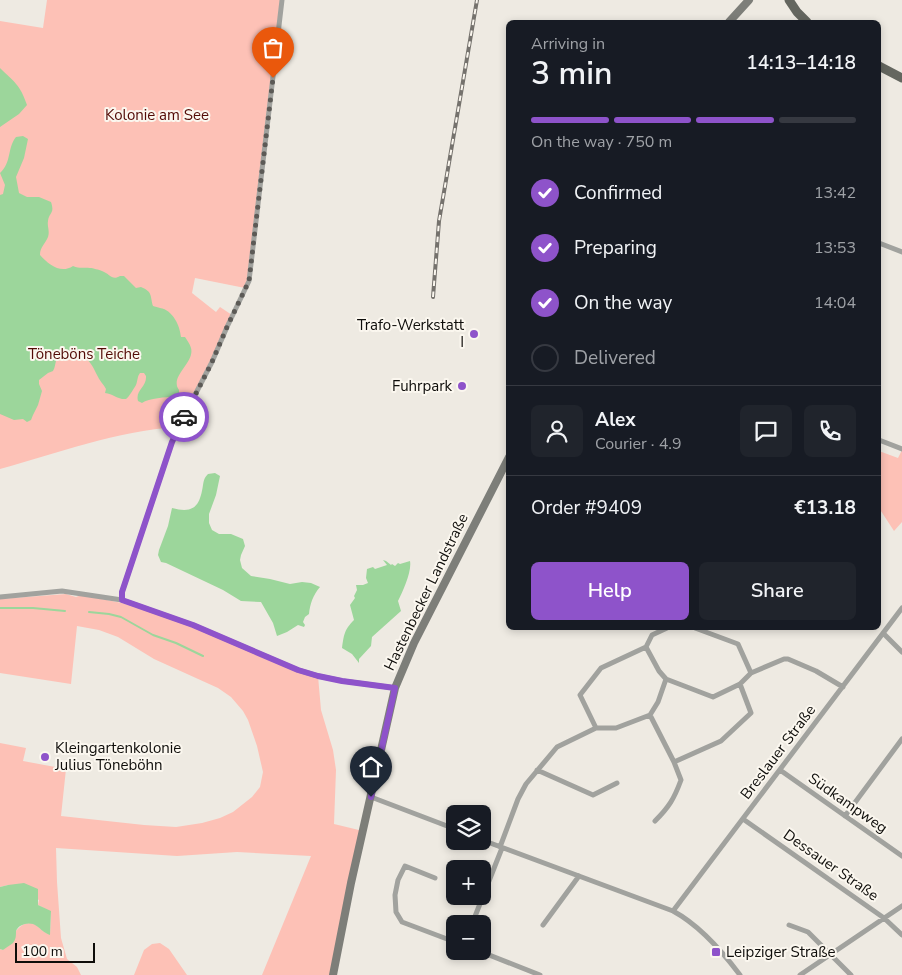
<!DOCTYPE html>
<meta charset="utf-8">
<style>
:root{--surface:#171b24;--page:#20242c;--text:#f1f3f6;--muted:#9ea1a6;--line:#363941;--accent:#8e53ca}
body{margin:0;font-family:"Nunito Sans",sans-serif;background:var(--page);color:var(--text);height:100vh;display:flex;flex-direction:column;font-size:19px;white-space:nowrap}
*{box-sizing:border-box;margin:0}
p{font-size:16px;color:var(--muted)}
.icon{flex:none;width:28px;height:28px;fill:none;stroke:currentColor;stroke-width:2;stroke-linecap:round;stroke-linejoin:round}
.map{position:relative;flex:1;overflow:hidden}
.side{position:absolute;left:506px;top:20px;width:375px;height:610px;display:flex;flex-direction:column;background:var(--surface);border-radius:8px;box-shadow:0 2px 8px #0003}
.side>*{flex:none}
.controls{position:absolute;left:446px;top:805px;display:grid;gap:10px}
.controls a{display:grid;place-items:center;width:45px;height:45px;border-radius:8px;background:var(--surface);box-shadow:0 2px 8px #0003;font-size:25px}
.scale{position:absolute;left:15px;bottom:12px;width:80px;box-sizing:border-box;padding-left:5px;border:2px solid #0e0d0a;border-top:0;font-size:14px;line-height:18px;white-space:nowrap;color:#0e0d0a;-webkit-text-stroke:4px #fbf7ef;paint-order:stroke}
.pin{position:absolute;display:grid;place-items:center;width:42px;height:42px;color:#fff;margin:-51px -21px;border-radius:50% 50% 50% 0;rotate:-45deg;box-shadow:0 0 5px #0007}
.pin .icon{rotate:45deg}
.courier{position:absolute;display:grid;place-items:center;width:50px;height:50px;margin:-25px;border:4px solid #8e53ca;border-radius:50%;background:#fff;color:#222;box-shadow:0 1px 6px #0007}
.overview em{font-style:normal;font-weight:600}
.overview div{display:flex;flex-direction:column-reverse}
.overview{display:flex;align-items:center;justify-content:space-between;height:85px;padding:0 25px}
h1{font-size:32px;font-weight:600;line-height:38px}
.bar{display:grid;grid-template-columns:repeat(4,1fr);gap:8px 5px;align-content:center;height:60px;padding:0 25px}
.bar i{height:6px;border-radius:4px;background:var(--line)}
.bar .active{background:var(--accent)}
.bar p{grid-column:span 4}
.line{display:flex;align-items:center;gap:12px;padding:0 25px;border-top:1px solid var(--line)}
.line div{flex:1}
.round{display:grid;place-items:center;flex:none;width:52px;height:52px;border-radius:8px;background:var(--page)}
ol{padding:0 25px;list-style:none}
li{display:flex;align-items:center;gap:15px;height:55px}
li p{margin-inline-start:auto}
li .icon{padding:5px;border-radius:50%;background:var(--accent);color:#fff;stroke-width:4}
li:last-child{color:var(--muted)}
li i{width:28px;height:28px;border:2px solid var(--line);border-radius:50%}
.cta{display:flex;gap:10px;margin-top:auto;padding:10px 25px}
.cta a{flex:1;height:58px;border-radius:8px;background:var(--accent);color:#fff;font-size:20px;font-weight:600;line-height:58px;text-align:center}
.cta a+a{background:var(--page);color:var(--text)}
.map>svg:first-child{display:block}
.green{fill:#fdc1b6}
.water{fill:#9cd69b}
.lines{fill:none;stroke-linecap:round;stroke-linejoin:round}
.stream{stroke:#9cd69b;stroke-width:2}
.minor{stroke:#a1a29e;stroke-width:5}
.secondary{stroke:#7d7e79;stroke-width:8}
.primary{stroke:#64665f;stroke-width:9}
.rail-casing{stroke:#75726d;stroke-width:4}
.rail{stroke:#fbf7ef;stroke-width:2;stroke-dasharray:5.5;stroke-linecap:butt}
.done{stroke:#5c5a56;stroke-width:5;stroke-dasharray:0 9}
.route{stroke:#8e53ca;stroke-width:6}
.poi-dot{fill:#8e53ca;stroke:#fbf7ef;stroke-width:2}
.labels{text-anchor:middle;stroke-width:4;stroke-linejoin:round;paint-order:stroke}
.park-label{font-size:15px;fill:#520a05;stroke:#fbf7ef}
.poi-label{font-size:15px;fill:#0e0d0a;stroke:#fbf7ef;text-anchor:end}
.street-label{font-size:15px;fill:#0e0d0a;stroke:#fbf7ef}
</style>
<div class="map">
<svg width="902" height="975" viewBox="0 0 902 975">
<rect width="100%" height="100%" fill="#eeeae2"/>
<!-- green -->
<path class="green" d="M47 0H280L247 282 245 288 195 278 192 293 216 312 220 307 232 315 210 363 177 427C117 431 58 453 0 469V21L43 28Z
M902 450V522L894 531 879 508V451L898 458Z
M66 594 76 597 81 595 122 603 193 625 318 676 321 710 333 750 336 770 334 824 363 831 333 975H262L311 856 237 852 177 856 56 848 57 882 61 938 67 959 77 967 81 975H0V949L3 950C9 941 20 918 34 924 40 927 43 933 50 934L51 912 38 905 39 900 8 885 0 887V743L26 748 23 761 66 769 61 816 144 825 176 827 202 823 220 818 233 812 252 797 260 787 263 772 257 746 248 720 243 711 231 697 218 688 154 659 118 637 99 630 77 626 71 684 0 673V599Z
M160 943 169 949 187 975H134L144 950 152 944Z"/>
<!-- water -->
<path class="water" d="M0 68C14 82 20 84 27 105L19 114 0 127Z
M23 136 28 139 24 158 16 177 19 193 27 197H39L51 202C55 214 49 212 48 221 47 227 50 231 48 237 45 244 40 247 40 255 49 265 61 274 73 266 80 269 84 267 90 268 93 268 99 270 102 271 110 274 112 281 120 276H124L136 288 141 287C153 292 150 296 153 306 155 307 158 307 160 308 173 310 180 326 181 337H185C187 340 190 344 191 348 195 363 169 376 179 390V394L175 397C166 397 149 398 142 403L138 401C135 390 147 387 146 376L144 373H140C137 377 138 380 136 385 134 388 129 397 126 399 119 400 113 394 105 393L106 389C104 385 99 380 97 375 93 367 89 357 79 356 75 351 72 350 67 351 64 355 58 356 56 361 55 364 55 368 53 371L48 373 39 380V384L42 391 38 405 33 415 31 420 27 422 23 419 14 420 0 414V195L3 194 5 185 0 173C12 162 7 148 16 137Z
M215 473 220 476 216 495 209 514V523L212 530 219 534H231L243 539 245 546 241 555 240 560 242 568 251 576 270 579 290 584 302 582 311 583 320 587C313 595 310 604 309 614L305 617 303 622 305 625 304 627 298 625 287 632 277 636 273 623 261 602 241 601 223 590 166 563 161 562 158 555 159 550 168 526 172 508C194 514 200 506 203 485 204 480 204 478 208 474Z
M383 560 386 561 391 565 392 564 395 566 398 563 400 564 410 561C412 571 403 591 398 601L401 611 372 637 371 646 359 659V663L352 654 342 648C344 635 344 630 354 620L350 605 355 598 354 596 357 590 356 585H363L368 583 366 578 367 569 373 567 375 569 387 565Z
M24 883 38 889V905L51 911 50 935C43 933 40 927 33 924 27 922 18 925 16 931 16 936 16 939 13 943 10 945 6 948 3 950L0 949V887L8 885Z"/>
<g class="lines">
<!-- stream -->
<path class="stream" d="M0 608H33L65 611
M89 612 109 614 121 617 153 635 176 643 203 656"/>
<!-- minor -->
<path class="minor" d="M879 243 902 252
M879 440 902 449
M0 597 62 591 122 600 193 625 298 670 318 676 343 681 395 688
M122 600V592L172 442 179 426 212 362 227 327 249 281 282 0
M695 628 738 644 751 673
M883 633 902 652
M646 647 659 671 666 679
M650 715 674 762 681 780C674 799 669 807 655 821
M596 728 580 695 601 668 646 647 652 635 667 628
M674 762 721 741 751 713 740 684
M537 770 593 795 617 783
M780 770 902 856
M371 797 455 829
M845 816 902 739
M743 819 884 918 902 935
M482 840 673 911C699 925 722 951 740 975
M500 847 518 799 526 784 557 747 596 728H616L650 715 658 702 666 679 713 697 740 684 751 673 784 659H788L816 671 843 687
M435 878 405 866 398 880 395 895 396 912 402 922 455 942
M673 911 902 608
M472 924 502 848
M543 925 579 876
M789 925 808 932 851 975
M479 951 540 975
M800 975 902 906"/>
<!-- secondary -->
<path class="secondary" d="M729 22 749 0
M333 975 351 883 395 688 414 643 509 457"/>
<!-- primary -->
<path class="primary" d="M789 0 797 12 807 22
M879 66 902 78"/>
<defs>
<path id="rail" d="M433 297 439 221 477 0"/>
</defs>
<!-- rail casing -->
<use href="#rail" class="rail-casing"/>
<!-- rail -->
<use href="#rail" class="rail"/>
</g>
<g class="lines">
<!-- done -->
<path class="done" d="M184 417 212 362 227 327 249 281 273 78"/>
<!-- route -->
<path class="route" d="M184 417 172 442 122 592V600L193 625 298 670 318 676 342 681 395 688 371 797"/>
</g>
<!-- markers -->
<g class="poi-dot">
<circle cx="474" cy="334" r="5"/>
<circle cx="462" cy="386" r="5"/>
<circle cx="45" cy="757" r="5"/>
<rect x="711" y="947" width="10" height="10" rx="2.5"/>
</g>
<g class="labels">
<!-- park labels -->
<g class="park-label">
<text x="157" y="120">Kolonie am See</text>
<text x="84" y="359">Töneböns Teiche</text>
</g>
<!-- poi labels -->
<g class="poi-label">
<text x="464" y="330">Trafo-Werkstatt<tspan x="464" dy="17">I</tspan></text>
<text x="452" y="391">Fuhrpark</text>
<text x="55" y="753" text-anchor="start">Kleingartenkolonie<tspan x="55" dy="17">Julius Töneböhn</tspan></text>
<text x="726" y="957" text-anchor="start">Leipziger Straße</text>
</g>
<!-- street labels -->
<g class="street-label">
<text transform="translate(426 592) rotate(-64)" y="5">Hastenbecker Landstraße</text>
<text transform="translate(778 752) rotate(-53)" y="5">Breslauer Straße</text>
<text transform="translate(848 803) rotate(35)" y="5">Südkampweg</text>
<text transform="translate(831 865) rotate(35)" y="5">Dessauer Straße</text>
</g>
</g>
</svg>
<div class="controls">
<a><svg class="icon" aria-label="layers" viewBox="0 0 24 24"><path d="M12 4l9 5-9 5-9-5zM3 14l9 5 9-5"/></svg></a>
<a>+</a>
<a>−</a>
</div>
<div class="scale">100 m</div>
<div class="pin" style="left:273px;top:78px;background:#ea580c"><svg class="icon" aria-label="bag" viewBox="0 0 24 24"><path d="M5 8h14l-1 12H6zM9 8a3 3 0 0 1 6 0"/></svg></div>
<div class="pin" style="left:371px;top:797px;background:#1f2937"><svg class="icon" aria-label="home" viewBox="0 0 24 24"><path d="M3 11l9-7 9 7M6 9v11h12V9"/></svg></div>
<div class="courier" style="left:184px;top:417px"><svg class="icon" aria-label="car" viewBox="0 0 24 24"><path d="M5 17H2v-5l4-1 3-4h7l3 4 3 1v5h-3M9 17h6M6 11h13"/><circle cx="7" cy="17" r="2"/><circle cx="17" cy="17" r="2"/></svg></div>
<section class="side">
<div class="overview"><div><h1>3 min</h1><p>Arriving in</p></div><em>14:13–14:18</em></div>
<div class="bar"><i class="active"></i><i class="active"></i><i class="active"></i><i></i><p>On the way · 750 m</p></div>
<ol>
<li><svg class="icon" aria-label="check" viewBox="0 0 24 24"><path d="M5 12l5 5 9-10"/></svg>Confirmed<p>13:42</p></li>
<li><svg class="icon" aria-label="check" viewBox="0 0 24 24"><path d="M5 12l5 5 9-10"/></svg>Preparing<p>13:53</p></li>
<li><svg class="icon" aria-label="check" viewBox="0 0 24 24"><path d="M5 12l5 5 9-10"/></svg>On the way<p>14:04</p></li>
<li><i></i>Delivered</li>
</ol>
<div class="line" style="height:90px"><a class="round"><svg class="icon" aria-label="person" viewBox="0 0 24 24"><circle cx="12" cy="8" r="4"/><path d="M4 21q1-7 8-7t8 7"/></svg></a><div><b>Alex</b><p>Courier · 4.9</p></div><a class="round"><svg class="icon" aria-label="chat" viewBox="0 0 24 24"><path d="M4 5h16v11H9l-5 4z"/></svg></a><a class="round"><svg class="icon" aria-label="phone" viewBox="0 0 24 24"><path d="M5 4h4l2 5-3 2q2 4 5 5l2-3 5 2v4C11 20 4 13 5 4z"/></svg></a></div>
<div class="line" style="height:65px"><div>Order #9409</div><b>€13.18</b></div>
<div class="cta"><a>Help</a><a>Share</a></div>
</section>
</div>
